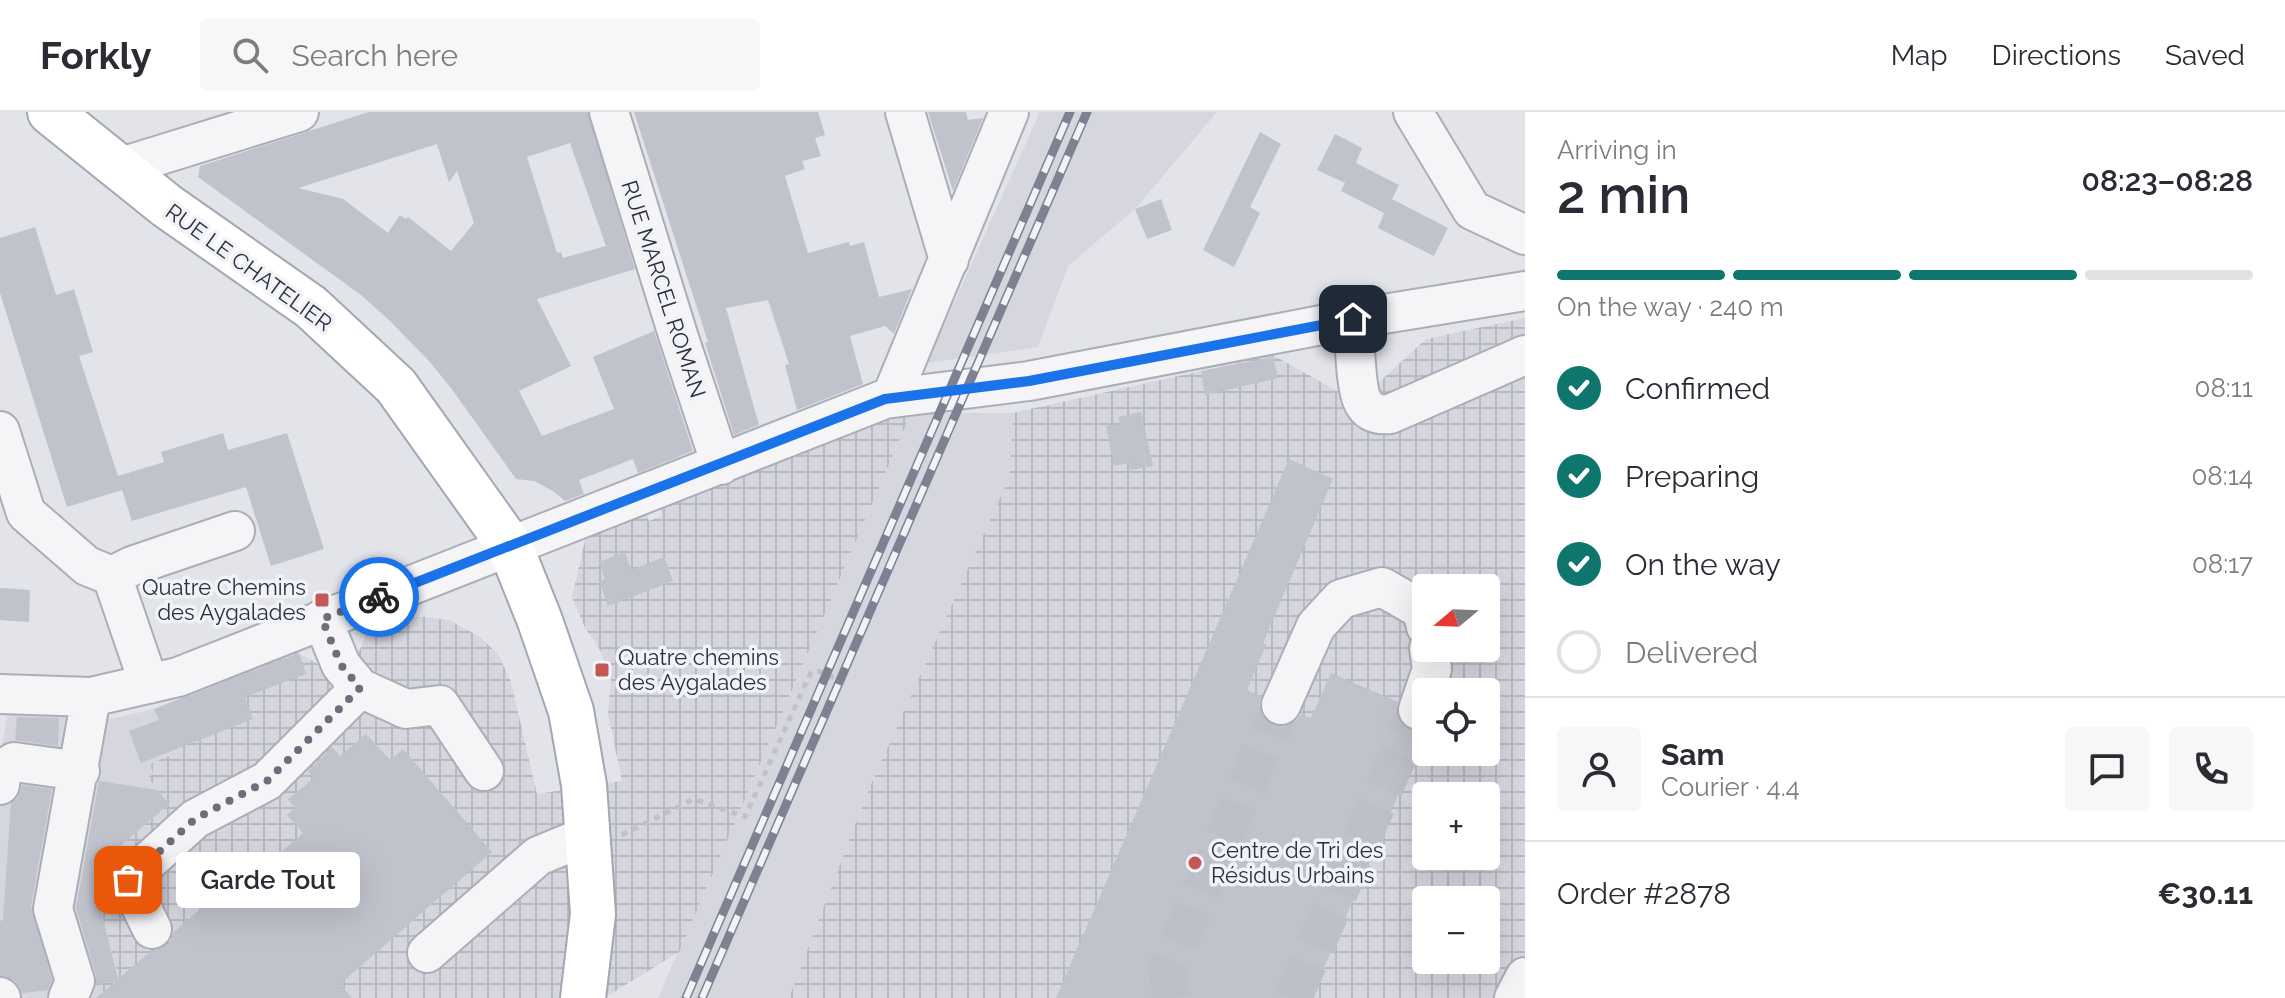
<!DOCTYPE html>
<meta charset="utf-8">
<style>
:root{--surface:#fff;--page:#f7f7f7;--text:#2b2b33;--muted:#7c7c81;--line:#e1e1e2;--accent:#0f766e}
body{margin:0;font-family:Raleway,sans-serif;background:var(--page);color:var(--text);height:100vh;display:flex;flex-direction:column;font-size:30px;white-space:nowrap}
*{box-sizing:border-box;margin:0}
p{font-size:26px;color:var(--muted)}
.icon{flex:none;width:44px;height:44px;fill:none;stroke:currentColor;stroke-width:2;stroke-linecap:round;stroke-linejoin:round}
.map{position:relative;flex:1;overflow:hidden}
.sheet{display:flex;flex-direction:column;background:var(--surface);width:760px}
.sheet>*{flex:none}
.needle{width:52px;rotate:251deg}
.fabs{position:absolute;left:1412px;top:462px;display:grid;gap:16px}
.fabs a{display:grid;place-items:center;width:88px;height:88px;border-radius:8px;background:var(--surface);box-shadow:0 8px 32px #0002;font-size:40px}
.pin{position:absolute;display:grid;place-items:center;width:68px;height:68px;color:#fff;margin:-34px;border-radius:16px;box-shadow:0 4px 12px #0006}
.courier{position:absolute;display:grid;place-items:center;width:80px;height:80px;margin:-40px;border:6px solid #1a73e8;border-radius:50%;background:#fff;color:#222;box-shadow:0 2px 10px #0007}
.bubble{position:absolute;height:56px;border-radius:8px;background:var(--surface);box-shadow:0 8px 32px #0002;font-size:26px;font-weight:600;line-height:56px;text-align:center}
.head em{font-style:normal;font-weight:600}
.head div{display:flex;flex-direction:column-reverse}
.head{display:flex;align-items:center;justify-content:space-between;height:136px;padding:0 32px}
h1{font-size:52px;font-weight:600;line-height:60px}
.bar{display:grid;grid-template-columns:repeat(4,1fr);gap:12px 8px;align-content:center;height:96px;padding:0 32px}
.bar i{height:10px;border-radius:6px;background:var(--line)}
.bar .on{background:var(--accent)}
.bar p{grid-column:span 4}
.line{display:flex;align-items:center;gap:20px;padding:0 32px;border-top:2px solid var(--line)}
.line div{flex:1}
.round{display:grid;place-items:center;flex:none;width:84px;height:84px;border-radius:8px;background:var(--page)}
ol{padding:0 32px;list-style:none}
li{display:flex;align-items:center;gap:24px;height:88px}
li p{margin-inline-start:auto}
li .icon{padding:8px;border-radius:50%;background:var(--accent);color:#fff;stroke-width:4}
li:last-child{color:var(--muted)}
li i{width:44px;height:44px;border:4px solid var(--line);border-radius:50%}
header{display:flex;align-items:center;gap:48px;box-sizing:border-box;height:112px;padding:0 40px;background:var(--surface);border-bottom:2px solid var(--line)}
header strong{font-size:38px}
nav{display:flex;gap:44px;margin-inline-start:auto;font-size:28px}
.search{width:560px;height:72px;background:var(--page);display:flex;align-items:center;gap:20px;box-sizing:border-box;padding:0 28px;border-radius:8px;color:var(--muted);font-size:30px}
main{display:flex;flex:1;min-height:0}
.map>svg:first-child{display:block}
.built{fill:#d5d6de}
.industrial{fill:url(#industrial-grid);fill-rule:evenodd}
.building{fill:#c0c2cc;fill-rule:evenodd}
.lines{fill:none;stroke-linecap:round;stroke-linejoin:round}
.minor-tunnel{stroke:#bec0c7;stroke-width:38;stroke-dasharray:38 19;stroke-linecap:butt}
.minor-casing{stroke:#abaeb6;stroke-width:42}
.major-casing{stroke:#a3a6b4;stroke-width:48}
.path{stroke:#c1c2c8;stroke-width:5;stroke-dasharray:6 6;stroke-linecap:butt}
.minor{stroke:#f5f5f8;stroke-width:38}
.major{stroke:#fff;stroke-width:44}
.rail-casing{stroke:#7d8191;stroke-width:9}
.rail{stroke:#f2f3f7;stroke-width:6;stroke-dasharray:18;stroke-linecap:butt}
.done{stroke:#6c6e7b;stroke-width:8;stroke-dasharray:0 14.4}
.route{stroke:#1a73e8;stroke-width:10}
.poi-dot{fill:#c25753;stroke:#f2f3f7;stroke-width:3}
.labels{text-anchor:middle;stroke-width:7;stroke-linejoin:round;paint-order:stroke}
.street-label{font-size:22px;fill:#2c2f40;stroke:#f2f3f7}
.poi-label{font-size:22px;fill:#2c2f40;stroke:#f2f3f7;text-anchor:start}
</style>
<header>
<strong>Forkly</strong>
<div class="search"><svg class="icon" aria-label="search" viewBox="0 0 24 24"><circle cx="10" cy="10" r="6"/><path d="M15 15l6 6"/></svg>Search here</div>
<nav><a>Map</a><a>Directions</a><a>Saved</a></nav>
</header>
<main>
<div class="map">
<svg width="1525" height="886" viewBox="0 0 1525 886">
<defs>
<pattern id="industrial-grid" width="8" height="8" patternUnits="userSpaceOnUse" patternTransform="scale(2)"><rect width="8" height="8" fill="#d5d6de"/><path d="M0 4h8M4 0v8" fill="none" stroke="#b7b8c0"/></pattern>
</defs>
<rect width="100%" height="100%" fill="#e2e4e9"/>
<!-- built -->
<path class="built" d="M1040 0H1217L1135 97 1068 154 1038 235 927 251Z
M911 301H1013L1011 364 1056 886H658Z
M154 597 171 639 153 663 148 664 169 692 91 759 118 865 101 886H0V643L8 601 111 607Z"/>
<!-- industrial -->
<path class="industrial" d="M1525 206V886H789L869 677 1010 364 1013 301 1273 243 1337 279 1375 274 1426 227ZM1426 476H1486V536H1426ZM1426 580H1486V640H1426ZM1426 684H1486V744H1426ZM1426 788H1486V848H1426Z
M911 301 679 840 604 886H101L90 872 118 865 91 759 169 692 148 665 153 662 151 654 152 651 169 644 171 639 154 597 297 540 328 558 356 547 370 513 396 505H424L449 508 480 525 498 542 511 570 537 682 622 669 608 602 611 567 600 538 585 516 572 485 586 424 646 402 649 409 662 404 660 397 891 305Z"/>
<!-- building -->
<path class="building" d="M369 0H588L635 157 537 187 571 254 519 279 542 324 614 297 593 245 654 219 693 339 638 361 633 347 579 368 584 382 565 389 553 379 534 369 516 367 451 276 429 249 389 208 361 183 198 65 200 54ZM570 31 606 134 563 146 561 140 557 141 527 45ZM437 32 449 70 457 59 474 111 451 139 408 105 406 107 400 103 388 121 343 87 298 76Z
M634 0H818L825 23 815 26 821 44 802 49 805 57 785 64 808 141 849 130 850 134 864 130 879 185 912 177 894 222 885 214 850 224 863 272 797 298 785 253 789 252 768 188 726 196 759 313 734 323 705 231 708 230Z
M928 0H966L968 8 983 6 953 79Z
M1260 20 1281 32 1250 95 1260 101 1234 155 1203 138Z
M1335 22 1362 36 1356 51 1399 73 1392 87 1448 116 1434 144 1378 116 1384 101 1341 79 1345 71 1317 58Z
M1161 87 1172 118 1147 127 1135 97Z
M35 115 56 183 74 177 93 240 79 244 118 364 164 350 161 340 223 321 228 338 287 321 324 437 271 454 246 375 132 409 122 378 67 395 0 181V126Z
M1273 245 1278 266 1205 283 1201 259Z
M1141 300 1153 354 1130 358 1128 351 1114 354 1106 314 1120 312 1119 305Z
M1289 347 1333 367 1263 531 1266 533 1247 578 1261 584 1259 596 1264 607 1273 613 1284 615 1295 610 1301 602 1311 606 1331 561 1398 590 1396 601 1402 613 1412 619 1426 618 1311 886H1056Z
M625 440 631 458 664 445 673 469 608 494 599 469 605 467 599 450Z
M0 476 30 478 29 510 0 508Z
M299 541 306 562 245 585 253 607 141 651 129 619 159 608 154 597Z
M17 605 59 606 58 634 15 628Z
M366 622 390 648 403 637 492 740 340 872 352 886H96L115 870 96 872V863L76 796 99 669 158 678 169 692 98 753 94 770 118 867 151 839 162 836 170 830 174 820 228 773 235 781 303 721 287 703 295 696 288 687 314 666 308 659 332 635 340 644Z
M22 673 52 677 31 794 52 868 48 878 22 881 15 869 0 864V809L3 808 11 691 18 686Z"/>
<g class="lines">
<!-- minor-tunnel -->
<path class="minor-tunnel" d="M1171 886 1168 856 1281 593
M1293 886 1418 598"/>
<defs>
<path id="minor" d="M609 0 678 223 721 353
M905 0 949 148
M1413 0 1472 98 1525 123
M118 56 299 0
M1353 207C1355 226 1355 276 1363 290 1369 301 1379 303 1390 302L1525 243
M891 286 1009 0
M0 319 26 401 87 454 112 464 149 572
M112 464 132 454 235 419
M360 576 406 597 440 593 484 659
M0 582 91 585 178 565 885 287 1029 269 1353 207 1525 179
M1281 593 1316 514 1341 487 1382 475 1422 498 1426 515
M1418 598 1432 557 1429 536
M0 673 2 658 14 650 80 659
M152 817 128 768 195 707 267 669 360 576 341 553 322 507
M427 841 538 744 589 723
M0 885 1 886
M68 886 75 869 53 797 91 585
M1514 886 1525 865"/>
<path id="major" d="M50 0 167 94 311 195 396 274 510 434 540 509 571 599 584 673 593 802 583 886"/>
</defs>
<!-- minor casing -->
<use href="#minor" class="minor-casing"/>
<!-- major casing -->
<use href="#major" class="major-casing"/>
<!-- path -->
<path class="path" d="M622 723 694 687 745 705 811 560 819 559 849 573"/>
<!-- minor -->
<use href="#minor" class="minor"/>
<!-- major -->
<use href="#major" class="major"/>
<defs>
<path id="rail" d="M686 886 1070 0
M702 886 1087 0"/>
</defs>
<!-- rail casing -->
<use href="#rail" class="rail-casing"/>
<!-- rail -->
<use href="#rail" class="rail"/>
</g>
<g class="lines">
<!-- done -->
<path class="done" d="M128 768 195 707 267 669 360 576 341 553 322 507 379 485"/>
<!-- route -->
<path class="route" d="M379 485 885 287 1029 269 1353 207"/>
</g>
<!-- markers -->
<g class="poi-dot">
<rect x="314" y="480" width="16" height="16" rx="4"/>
<rect x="594" y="550" width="16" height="16" rx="4"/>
<circle cx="1195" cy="751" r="8"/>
</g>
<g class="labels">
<!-- street labels -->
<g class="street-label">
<text transform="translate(249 155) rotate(36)" y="8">RUE LE CHATELIER</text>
<text transform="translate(664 177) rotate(72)" y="8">RUE MARCEL ROMAN</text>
</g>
<!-- poi labels -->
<g class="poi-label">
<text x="306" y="483" text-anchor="end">Quatre Chemins<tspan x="306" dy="25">des Aygalades</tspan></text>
<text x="618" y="553">Quatre chemins<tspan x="618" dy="25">des Aygalades</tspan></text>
<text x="1211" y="746">Centre de Tri des<tspan x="1211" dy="25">Résidus Urbains</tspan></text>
</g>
</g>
</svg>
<div class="fabs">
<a><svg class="needle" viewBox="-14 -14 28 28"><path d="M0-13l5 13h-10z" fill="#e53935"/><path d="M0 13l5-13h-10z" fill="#7c7c81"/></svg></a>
<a><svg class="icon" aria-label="locate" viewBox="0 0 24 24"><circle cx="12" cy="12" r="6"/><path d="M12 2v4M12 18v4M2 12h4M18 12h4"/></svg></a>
<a>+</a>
<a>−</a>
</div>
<div class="pin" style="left:128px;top:768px;background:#ea580c"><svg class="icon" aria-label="bag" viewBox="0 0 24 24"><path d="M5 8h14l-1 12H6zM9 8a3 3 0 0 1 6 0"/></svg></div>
<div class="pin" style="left:1353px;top:207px;background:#1f2937"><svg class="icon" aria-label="home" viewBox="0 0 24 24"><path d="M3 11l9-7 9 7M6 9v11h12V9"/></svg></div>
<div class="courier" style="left:379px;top:485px"><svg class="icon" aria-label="bike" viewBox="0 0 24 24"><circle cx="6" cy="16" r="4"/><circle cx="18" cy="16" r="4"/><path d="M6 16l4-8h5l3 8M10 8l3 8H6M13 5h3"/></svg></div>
<div class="bubble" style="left:176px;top:740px;width:184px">Garde Tout</div>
</div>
<section class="sheet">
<div class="head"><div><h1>2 min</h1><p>Arriving in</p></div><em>08:23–08:28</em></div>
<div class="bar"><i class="on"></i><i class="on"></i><i class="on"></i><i></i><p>On the way · 240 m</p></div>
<ol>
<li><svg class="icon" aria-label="check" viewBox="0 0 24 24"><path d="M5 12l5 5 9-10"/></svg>Confirmed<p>08:11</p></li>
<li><svg class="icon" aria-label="check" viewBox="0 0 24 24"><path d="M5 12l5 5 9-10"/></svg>Preparing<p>08:14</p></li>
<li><svg class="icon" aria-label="check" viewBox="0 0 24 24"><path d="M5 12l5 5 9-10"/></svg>On the way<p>08:17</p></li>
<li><i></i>Delivered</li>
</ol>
<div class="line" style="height:144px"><a class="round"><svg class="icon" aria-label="person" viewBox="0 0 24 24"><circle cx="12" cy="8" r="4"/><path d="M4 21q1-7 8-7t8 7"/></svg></a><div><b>Sam</b><p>Courier · 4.4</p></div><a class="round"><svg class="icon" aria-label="chat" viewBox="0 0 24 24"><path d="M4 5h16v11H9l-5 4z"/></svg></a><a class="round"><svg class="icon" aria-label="phone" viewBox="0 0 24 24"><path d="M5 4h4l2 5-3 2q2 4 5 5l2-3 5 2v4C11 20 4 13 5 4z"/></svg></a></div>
<div class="line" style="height:104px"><div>Order #2878</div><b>€30.11</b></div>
</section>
</main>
